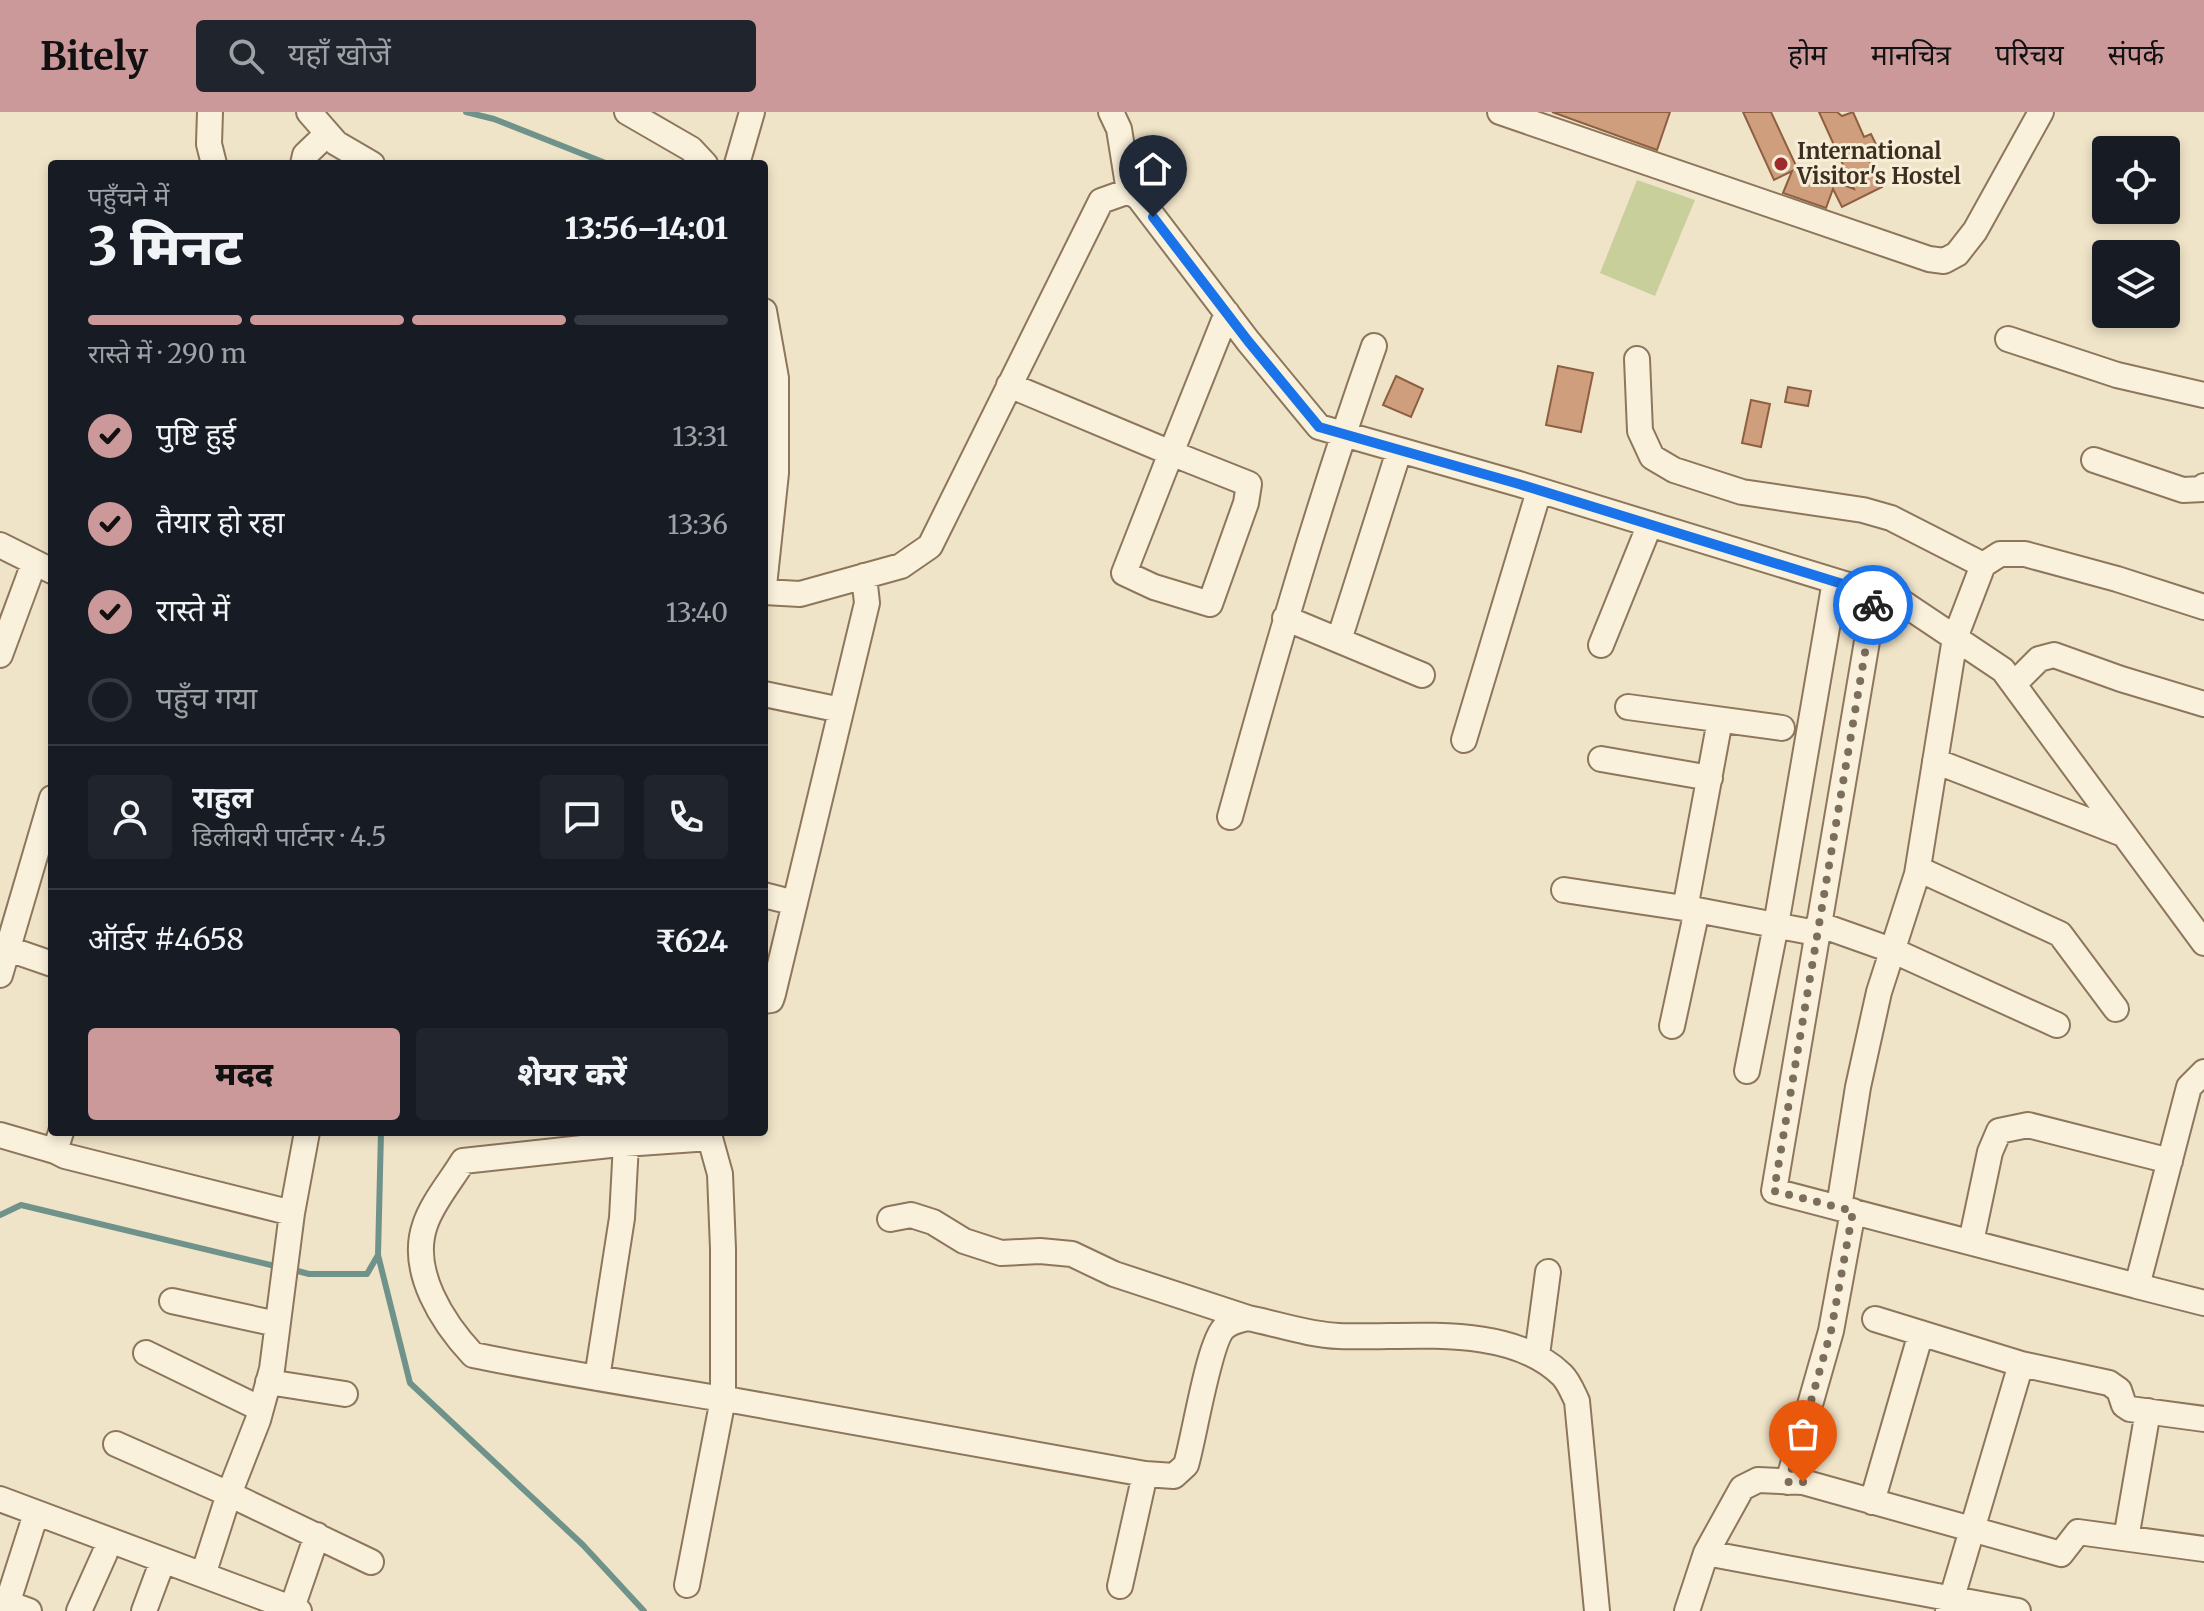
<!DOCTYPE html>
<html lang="hi">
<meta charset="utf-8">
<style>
:root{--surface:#171b24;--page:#20242c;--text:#f1f3f6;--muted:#9ea1a6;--line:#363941;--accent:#cc999b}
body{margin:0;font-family:Merriweather,"Noto Sans Devanagari",serif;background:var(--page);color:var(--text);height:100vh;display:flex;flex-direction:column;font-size:30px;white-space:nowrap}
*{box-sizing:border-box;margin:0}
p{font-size:26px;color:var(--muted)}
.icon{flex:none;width:44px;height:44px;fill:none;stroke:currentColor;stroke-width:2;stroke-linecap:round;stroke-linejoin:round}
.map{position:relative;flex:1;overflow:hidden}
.details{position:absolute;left:48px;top:48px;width:720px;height:976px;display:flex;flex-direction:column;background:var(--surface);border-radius:8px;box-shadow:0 4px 12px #0003}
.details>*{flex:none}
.tools{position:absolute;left:2092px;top:24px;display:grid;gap:16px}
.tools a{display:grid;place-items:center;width:88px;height:88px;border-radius:8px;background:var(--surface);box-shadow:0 4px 12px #0003;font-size:40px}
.pin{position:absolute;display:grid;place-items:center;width:68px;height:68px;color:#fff;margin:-82px -34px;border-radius:50% 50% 50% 0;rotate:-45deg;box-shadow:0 0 8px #0007}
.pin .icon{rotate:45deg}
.courier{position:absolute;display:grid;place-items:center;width:80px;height:80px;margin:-40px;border:6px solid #1a73e8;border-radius:50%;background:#fff;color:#222;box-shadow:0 2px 10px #0007}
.headline em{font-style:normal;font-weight:800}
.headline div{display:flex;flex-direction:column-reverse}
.headline{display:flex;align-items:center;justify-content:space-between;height:136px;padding:0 40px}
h1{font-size:52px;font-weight:800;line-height:60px}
.bar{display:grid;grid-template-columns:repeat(4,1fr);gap:12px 8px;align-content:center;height:96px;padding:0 40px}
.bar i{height:10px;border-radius:6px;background:var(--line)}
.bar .active{background:var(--accent)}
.bar p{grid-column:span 4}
.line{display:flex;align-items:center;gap:20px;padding:0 40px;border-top:2px solid var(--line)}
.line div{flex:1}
.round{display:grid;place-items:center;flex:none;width:84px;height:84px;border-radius:8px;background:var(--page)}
ol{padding:0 40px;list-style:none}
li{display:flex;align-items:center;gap:24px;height:88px}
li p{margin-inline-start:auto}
li .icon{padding:8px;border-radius:50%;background:var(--accent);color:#111;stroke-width:4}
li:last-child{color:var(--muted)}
li i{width:44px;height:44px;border:4px solid var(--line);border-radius:50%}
.cta{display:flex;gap:16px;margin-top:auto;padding:16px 40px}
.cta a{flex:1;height:92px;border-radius:8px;background:var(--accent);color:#111;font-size:32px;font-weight:800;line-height:92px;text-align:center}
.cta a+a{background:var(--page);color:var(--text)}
header{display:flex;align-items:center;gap:48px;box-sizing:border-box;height:112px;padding:0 40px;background:var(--accent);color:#111}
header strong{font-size:38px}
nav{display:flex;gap:44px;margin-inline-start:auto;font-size:28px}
.search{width:560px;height:72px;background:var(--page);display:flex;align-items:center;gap:20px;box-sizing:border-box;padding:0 28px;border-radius:8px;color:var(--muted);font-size:30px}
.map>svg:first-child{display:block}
.green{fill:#c9cf9b}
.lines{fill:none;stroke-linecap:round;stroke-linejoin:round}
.stream{stroke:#6f938a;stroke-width:6}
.building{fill:#cf9f7d;stroke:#8d5f41;stroke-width:2}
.minor-casing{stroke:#8d765c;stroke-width:28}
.minor{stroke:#faf1dc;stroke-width:24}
.done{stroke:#7c6e5b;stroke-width:8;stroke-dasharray:0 14.4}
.route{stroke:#1a73e8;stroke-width:10}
.poi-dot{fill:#9e2a2b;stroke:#f7eed8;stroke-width:3}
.labels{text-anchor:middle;stroke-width:6;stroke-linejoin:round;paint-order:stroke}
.poi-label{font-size:22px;font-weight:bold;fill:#3d2e20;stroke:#f7eed8;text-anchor:start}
</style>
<header>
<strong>Bitely</strong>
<div class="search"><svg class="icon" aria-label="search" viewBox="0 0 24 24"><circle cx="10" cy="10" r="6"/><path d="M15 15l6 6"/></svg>यहाँ खोजें</div>
<nav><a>होम</a><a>मानचित्र</a><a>परिचय</a><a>संपर्क</a></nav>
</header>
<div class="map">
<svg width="2204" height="1499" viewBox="0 0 2204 1499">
<rect width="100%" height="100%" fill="#f0e4c8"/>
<!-- green -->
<path class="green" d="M1637 68 1695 88 1655 184 1600 161Z"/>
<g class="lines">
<!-- stream -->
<path class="stream" d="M466 0 494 7 608 52
M381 1020 378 1143 410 1271 583 1433 644 1499
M0 1103 21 1093 279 1155
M290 1157 309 1162H367L378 1143"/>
</g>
<!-- building -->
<path class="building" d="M1552 0H1670L1657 38Z
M1743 0H1771L1797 56 1854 77 1819 0H1837L1842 4 1853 0 1864 25 1871 22 1881 43 1869 48 1882 75 1842 95 1833 77 1826 96 1783 81 1792 59 1774 68Z
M1558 254 1593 261 1581 320 1546 313Z
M1396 264 1423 277 1411 305 1383 293Z
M1788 275 1811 279 1808 294 1785 290Z
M1751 288 1770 292 1761 335 1742 331Z"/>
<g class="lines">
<defs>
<path id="minor" d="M210 0 209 32 214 52
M309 0 336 31 372 52
M627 0 691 37 705 52
M1111 0 1119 17 1129 79
M1500 0 1929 147 1944 149 1957 142 1975 119 2041 0
M303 52 305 43 327 22
M737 52 752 0
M764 199 776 266V361L764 474
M2008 227 2117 263 2204 283
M1637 247 1640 319 1652 345 1674 358 1742 380 1863 398 1891 406 1983 453
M1009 273 1171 341 1227 201
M1171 341 1249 372 1246 391 1210 492 1154 475 1124 461Z
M2094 348 2183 378 2203 377 2204 374
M0 433 52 459
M764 480 800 482 901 454 930 434 1101 89 1129 79 1139 86 1248 229 1319 315 1519 372 1900 489 2003 558 2204 831
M1875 482 1774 1079 2137 1174 2189 975 2204 960
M1285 506 1422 563
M1339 528 1399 339
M1601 533 1650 412
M0 543 34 451
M2014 572 2039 547 2054 543 2121 567 2204 592
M764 582 841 598
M1628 595 1782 616
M1464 628 1539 379
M1601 647 1710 666
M1935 649 2123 722
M1230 705C1274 546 1319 389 1374 234
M1917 762 1955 526 1983 453 2000 442H2025L2117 467 2204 495
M1564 778 1697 798 1816 821
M764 783 795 791
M1685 797 1720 608
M1818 812 1894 839 2057 913
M0 834 52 852
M0 863 52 686
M764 889 771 888 773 882 867 491 864 464
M1672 914 1697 798
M1747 959 1776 813 1835 469
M61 1020 55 1039 65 1044 292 1101
M0 1023 55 1039
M1839 1095 1858 975 1879 880 1917 762 1927 761 2060 822 2116 897
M890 1107 911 1103 933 1110 964 1129 1001 1141 1040 1139 1072 1142 1114 1162 1248 1206
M1971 1130 1990 1040 1999 1019 2028 1013 2170 1049
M2137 1174 2204 1191
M172 1189 277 1212
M1875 1207 2021 1252
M146 1241 261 1297
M1537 1243 1548 1160
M597 1266 622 1106 626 1032
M268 1270 345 1282
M116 1332 229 1382 371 1450
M1788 1370 1831 1219 1853 1099
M0 1387 299 1499
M1872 1390 1921 1221
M2128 1415 2148 1299
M1706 1441 1742 1376 1758 1368 1803 1370 2061 1442 2078 1420 2204 1437
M203 1463 229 1382 258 1308 272 1257 292 1101 307 1020
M687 1473 723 1287V1137L720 1062 710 1026 610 1033 463 1049C451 1069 432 1091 425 1113 409 1159 443 1211 473 1243 556 1260 639 1273 723 1287L737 1289 1145 1362 1174 1364 1186 1353C1194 1327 1209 1228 1225 1215 1232 1209 1240 1208 1248 1206 1278 1212 1309 1223 1339 1224 1408 1227 1508 1210 1562 1263 1569 1270 1573 1281 1577 1289L1597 1499
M1120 1474 1145 1362
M292 1496 317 1423
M29 1499 10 1492 9 1486 33 1411
M79 1499 105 1441
M144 1499 163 1448
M1687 1499 1706 1441 2018 1499
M1948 1499 2021 1252 2109 1271 2119 1278 2124 1293 2130 1297 2204 1307"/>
</defs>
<!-- minor casing -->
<use href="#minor" class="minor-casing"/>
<!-- minor -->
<use href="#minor" class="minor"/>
</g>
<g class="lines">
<!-- done -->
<path class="done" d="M1803 1370H1788L1831 1219 1853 1099 1774 1079 1873 493"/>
<!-- route -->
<path class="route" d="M1153 105 1248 229 1319 315 1519 372 1875 482 1873 493"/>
</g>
<!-- markers -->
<circle class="poi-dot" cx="1781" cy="52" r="8"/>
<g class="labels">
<!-- poi labels -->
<g class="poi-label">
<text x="1797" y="47">International<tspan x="1797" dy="25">Visitor's Hostel</tspan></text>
</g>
</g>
</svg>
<div class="tools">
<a><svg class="icon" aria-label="locate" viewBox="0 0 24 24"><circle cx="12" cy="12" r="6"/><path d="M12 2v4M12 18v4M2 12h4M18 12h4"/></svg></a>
<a><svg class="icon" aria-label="layers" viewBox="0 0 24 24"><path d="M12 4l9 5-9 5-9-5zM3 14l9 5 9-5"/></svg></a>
</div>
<div class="pin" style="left:1803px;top:1370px;background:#ea580c"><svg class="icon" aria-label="bag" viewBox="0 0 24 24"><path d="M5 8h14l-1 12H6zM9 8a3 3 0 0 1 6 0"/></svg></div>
<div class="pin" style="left:1153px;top:105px;background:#1f2937"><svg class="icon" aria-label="home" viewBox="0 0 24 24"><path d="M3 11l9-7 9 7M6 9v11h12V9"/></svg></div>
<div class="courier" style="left:1873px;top:493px"><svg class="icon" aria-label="bike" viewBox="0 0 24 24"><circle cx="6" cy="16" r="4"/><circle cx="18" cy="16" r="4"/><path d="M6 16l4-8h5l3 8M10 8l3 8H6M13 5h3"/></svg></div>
<section class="details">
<div class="headline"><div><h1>3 मिनट</h1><p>पहुँचने में</p></div><em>13:56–14:01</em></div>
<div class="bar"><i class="active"></i><i class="active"></i><i class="active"></i><i></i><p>रास्ते में · 290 m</p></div>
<ol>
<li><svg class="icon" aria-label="check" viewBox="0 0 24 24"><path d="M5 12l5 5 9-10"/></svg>पुष्टि हुई<p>13:31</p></li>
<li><svg class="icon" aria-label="check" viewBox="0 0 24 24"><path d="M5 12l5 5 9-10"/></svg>तैयार हो रहा<p>13:36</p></li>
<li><svg class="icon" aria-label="check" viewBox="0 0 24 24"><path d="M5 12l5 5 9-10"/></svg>रास्ते में<p>13:40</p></li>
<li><i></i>पहुँच गया</li>
</ol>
<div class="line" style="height:144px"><a class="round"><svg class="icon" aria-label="person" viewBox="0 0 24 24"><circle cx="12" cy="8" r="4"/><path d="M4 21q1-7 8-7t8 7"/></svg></a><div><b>राहुल</b><p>डिलीवरी पार्टनर · 4.5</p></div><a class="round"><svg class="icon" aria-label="chat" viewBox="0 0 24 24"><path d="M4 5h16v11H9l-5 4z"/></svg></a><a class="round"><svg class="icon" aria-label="phone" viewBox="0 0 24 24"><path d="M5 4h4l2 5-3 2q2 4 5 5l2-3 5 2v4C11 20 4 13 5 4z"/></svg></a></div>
<div class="line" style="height:104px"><div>ऑर्डर #4658</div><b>₹624</b></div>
<div class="cta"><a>मदद</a><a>शेयर करें</a></div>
</section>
</div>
